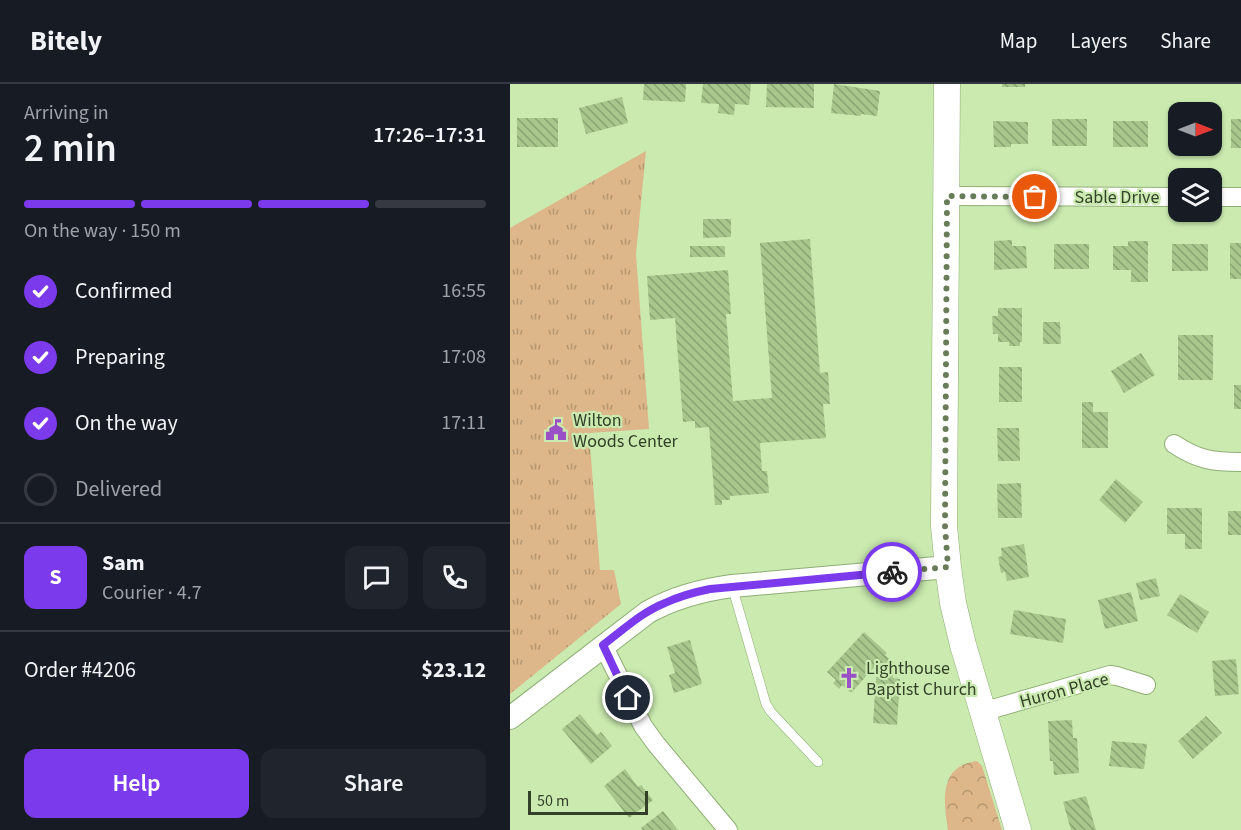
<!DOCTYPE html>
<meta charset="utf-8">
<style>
:root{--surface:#171b24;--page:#20242c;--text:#f1f3f6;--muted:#9ea1a6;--line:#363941;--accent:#7c3aed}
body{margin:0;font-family:"Source Sans 3",sans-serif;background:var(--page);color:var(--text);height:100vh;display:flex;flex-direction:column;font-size:22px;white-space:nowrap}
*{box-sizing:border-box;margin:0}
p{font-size:20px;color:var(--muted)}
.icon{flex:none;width:33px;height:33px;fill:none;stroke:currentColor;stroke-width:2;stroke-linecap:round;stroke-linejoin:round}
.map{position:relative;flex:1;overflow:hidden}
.drawer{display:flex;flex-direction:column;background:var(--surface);width:510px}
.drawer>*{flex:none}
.needle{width:39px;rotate:90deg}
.buttons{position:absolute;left:658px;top:18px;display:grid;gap:12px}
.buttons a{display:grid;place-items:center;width:54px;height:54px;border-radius:12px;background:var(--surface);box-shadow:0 2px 4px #0004;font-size:30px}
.scale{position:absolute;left:18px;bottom:15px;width:120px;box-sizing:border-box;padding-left:6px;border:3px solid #344129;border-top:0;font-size:16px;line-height:21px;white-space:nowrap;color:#344129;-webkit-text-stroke:4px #caeaaf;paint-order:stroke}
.pin{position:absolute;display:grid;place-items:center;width:51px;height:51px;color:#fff;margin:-26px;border:3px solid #fff;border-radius:50%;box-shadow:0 2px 6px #0007}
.courier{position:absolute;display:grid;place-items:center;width:60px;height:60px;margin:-30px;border:4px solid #7c3aed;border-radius:50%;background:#fff;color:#222;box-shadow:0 2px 8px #0007}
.overview em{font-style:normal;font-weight:600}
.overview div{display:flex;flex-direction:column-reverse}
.overview{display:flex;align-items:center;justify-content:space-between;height:102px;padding:0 24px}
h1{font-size:39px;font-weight:600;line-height:45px}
.bar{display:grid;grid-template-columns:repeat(4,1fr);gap:9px 6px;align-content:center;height:72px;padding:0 24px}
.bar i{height:8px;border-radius:4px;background:var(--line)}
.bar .current{background:var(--accent)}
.bar p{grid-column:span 4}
.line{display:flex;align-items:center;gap:15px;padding:0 24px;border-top:2px solid var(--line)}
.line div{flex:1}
.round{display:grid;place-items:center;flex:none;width:63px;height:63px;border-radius:12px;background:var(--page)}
ol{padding:0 24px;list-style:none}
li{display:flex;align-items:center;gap:18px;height:66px}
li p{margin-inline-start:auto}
li .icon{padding:6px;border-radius:50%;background:var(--accent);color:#fff;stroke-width:4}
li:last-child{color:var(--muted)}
li i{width:33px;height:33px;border:3px solid var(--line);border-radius:50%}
.button{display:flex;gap:12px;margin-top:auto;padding:12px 24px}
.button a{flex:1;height:69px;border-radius:12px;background:var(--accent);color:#fff;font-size:24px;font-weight:600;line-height:69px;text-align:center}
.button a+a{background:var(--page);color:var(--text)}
header{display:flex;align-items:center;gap:36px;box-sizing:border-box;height:84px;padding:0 30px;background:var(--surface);border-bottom:2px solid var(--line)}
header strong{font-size:28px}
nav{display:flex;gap:33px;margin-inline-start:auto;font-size:21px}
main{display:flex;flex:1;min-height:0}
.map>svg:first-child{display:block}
.forest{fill:url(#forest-crowns)}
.park{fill:url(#park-tufts)}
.building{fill:url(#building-back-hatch)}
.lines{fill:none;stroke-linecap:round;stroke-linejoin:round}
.service-casing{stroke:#8fae74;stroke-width:10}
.minor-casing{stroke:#8fae74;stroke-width:20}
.tertiary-casing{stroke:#8fae74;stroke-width:24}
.secondary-casing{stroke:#8fae74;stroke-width:27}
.service{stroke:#fff;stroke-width:9}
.minor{stroke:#fff;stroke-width:18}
.tertiary{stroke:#fff;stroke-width:22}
.secondary{stroke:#fff;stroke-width:26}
.done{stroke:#687c58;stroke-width:6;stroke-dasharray:0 10.8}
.route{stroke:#7c3aed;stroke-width:8}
.labels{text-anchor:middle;stroke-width:4.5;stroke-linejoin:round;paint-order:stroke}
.street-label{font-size:18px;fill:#344129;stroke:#caeaaf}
.poi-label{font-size:18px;fill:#344129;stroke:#caeaaf;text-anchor:start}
</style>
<header>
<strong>Bitely</strong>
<nav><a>Map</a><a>Layers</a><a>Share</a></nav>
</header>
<main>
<section class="drawer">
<div class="overview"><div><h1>2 min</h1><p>Arriving in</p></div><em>17:26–17:31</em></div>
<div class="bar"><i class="current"></i><i class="current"></i><i class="current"></i><i></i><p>On the way · 150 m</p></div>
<ol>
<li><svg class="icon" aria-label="check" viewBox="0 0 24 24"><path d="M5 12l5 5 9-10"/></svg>Confirmed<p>16:55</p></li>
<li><svg class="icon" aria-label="check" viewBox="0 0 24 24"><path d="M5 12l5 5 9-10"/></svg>Preparing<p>17:08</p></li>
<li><svg class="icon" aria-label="check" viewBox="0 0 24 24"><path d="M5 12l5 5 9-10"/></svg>On the way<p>17:11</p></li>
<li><i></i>Delivered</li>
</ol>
<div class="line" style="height:108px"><b class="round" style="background:var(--accent);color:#fff">S</b><div><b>Sam</b><p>Courier · 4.7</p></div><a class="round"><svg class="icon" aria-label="chat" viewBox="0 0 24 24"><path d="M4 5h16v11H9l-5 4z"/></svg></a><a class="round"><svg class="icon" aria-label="phone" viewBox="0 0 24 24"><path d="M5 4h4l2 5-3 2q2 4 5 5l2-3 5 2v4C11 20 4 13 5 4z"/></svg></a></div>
<div class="line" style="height:78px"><div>Order #4206</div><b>$23.12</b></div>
<div class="button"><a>Help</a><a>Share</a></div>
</section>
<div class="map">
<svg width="731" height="746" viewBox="0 0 731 746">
<defs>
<pattern id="forest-crowns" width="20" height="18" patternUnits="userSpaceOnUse" patternTransform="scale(1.5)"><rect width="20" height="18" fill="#ddb689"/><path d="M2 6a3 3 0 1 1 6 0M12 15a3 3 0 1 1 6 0" fill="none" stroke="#b49670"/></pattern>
<pattern id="park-tufts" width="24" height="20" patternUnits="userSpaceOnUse" patternTransform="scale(1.5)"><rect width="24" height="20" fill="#ddb689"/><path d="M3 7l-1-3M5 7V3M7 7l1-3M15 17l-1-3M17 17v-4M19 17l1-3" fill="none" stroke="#b49670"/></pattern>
<pattern id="building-back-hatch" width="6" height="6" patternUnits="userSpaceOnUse" patternTransform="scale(1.5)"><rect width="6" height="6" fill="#a7c78c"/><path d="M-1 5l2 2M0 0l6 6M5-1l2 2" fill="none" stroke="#89a372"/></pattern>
</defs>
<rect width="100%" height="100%" fill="#caeaaf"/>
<!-- forest -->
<path class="forest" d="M467 677 472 682 492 746H438C433 716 429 682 467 677Z"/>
<!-- park -->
<path class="park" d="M136 67 126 170 139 345 79 349 90 486H104L111 520 0 610V144Z"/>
<!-- building -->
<path class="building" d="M134 0H176L175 18 133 16Z
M193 0H241L239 21 225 20 224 31 208 29 209 20 191 19Z
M257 0H304V24L256 23Z
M324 0 370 7 367 32 351 30V32L321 29Z
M492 0H515V3H492Z
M112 13 118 39 76 50 69 24Z
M7 34H48V63H7Z
M542 35H577V62H542Z
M661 35H669V63H661Z
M721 35H731V64H721Z
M483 37 518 38V60H501V63H484Z
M603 37H638V63H603Z
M193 135H221V153L193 154Z
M300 155 310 289 318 288 320 320H313L316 354 250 359 252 387H257L259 409 220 412V416H212V421H205L199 343 185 344V337L173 338 165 234 140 236 137 192 218 186 221 230H216L223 317 262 314 250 159Z
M502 156V162H516L517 184 484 186V157Z
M618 157H638V198H621V186H603V162H618Z
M720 159H731V195H720Z
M544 160H579V185H544Z
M662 160H698V187H662Z
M180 162H215V173H180Z
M488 224H512V258H510V262H499V258H488V250H483L482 232H488Z
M533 238H550L551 260H533Z
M668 251H703V296H668Z
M631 269 645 291 614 309 601 287Z
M489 283H512V318H489Z
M724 301H731V325H724Z
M572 318H583V328H598V364H572Z
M487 344H509L510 377H488Z
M606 395 633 418 615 439 589 416Z
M511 399 512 434H488L487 400Z
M657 424H692V465H675V450H657Z
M718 427H731V451H718Z
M514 460 519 493 497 497 495 488 491 489 488 473 492 472 491 464Z
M646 494 650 512 630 516 626 499Z
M621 508 628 537 595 545 588 516Z
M670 510 699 528 687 549 657 531Z
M504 526 556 535 553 559 500 550Z
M354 548 377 569 375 571 384 579 383 594 390 595 387 641 363 639 366 593 374 594V583L369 578 341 609 332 601 329 605 323 599 326 596 317 588Z
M180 556 192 600 164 609 159 591 165 589 157 563Z
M726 575 729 610 705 612 702 577Z
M70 630 87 651 91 648 102 662 81 680 52 645Z
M696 632 712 649 683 675 668 657Z
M562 636 563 654H567L569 689 544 691 543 677H540L538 637Z
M602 657 637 660 634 685 599 682Z
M115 685 128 703 131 701 143 716 119 734 94 702Z
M576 712 586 746H561L553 718Z
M153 727 168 746H133L131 744Z"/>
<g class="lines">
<defs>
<path id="service" d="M222 502 256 620 261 628 308 678"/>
<path id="minor" d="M437 112 669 113
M702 113H731
M664 360C688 376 703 378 731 378
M93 561 133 642 146 660 218 746
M472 628 600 591 607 592 636 601"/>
<path id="tertiary" d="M0 634 138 528C165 513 192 506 222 502L438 483"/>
<path id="secondary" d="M437 0 434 442 438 483 443 519 453 561 508 746"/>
</defs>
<!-- service casing -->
<use href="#service" class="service-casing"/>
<!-- minor casing -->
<use href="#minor" class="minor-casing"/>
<!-- tertiary casing -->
<use href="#tertiary" class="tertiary-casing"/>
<!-- secondary casing -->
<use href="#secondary" class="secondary-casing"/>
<!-- service -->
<use href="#service" class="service"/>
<!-- minor -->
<use href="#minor" class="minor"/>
<!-- tertiary -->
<use href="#tertiary" class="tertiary"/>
<!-- secondary -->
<use href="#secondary" class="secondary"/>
</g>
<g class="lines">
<!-- done -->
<path class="done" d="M382 488 438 483 435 442 437 112 525 113"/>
<!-- route -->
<path class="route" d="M118 614 93 561C113 546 132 528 155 519 170 512 185 508 200 505L382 488"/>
</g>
<!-- icons -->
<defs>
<symbol id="civic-bare" viewBox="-9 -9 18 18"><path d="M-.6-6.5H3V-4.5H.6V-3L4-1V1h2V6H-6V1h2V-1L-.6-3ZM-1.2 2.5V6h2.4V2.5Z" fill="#9a51c5" stroke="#caeaaf" stroke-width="2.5" paint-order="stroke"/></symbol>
<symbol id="church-bare" viewBox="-9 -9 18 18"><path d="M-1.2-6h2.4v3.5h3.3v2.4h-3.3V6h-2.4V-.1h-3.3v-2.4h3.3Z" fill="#9a51c5" stroke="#caeaaf" stroke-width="2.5" paint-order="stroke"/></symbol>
</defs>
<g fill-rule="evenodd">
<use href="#civic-bare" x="31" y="331" width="30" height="30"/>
<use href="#church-bare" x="324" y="579" width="30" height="30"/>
</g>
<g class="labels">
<!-- street labels -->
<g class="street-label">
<text x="607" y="119">Sable Drive</text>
<text transform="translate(554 606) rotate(-15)" y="6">Huron Place</text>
</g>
<!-- poi labels -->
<g class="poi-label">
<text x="63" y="342">Wilton<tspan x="63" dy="21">Woods Center</tspan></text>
<text x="356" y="590">Lighthouse<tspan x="356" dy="21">Baptist Church</tspan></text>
</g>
</g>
</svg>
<div class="buttons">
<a><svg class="needle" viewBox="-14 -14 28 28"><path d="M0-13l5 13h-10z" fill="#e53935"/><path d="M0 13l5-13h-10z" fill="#9ea1a6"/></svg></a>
<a><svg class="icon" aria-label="layers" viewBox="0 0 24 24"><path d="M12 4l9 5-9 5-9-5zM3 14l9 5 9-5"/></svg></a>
</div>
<div class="scale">50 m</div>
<div class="pin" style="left:525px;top:113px;background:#ea580c"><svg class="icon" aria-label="bag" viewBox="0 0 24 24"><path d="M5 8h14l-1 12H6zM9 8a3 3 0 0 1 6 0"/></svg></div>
<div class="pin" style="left:118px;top:614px;background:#1f2937"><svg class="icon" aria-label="home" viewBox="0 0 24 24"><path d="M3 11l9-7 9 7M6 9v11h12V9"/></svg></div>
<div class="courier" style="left:382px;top:488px"><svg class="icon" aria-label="bike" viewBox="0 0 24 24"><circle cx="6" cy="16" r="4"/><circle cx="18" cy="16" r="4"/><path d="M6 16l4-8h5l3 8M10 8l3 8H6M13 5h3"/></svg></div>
</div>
</main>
